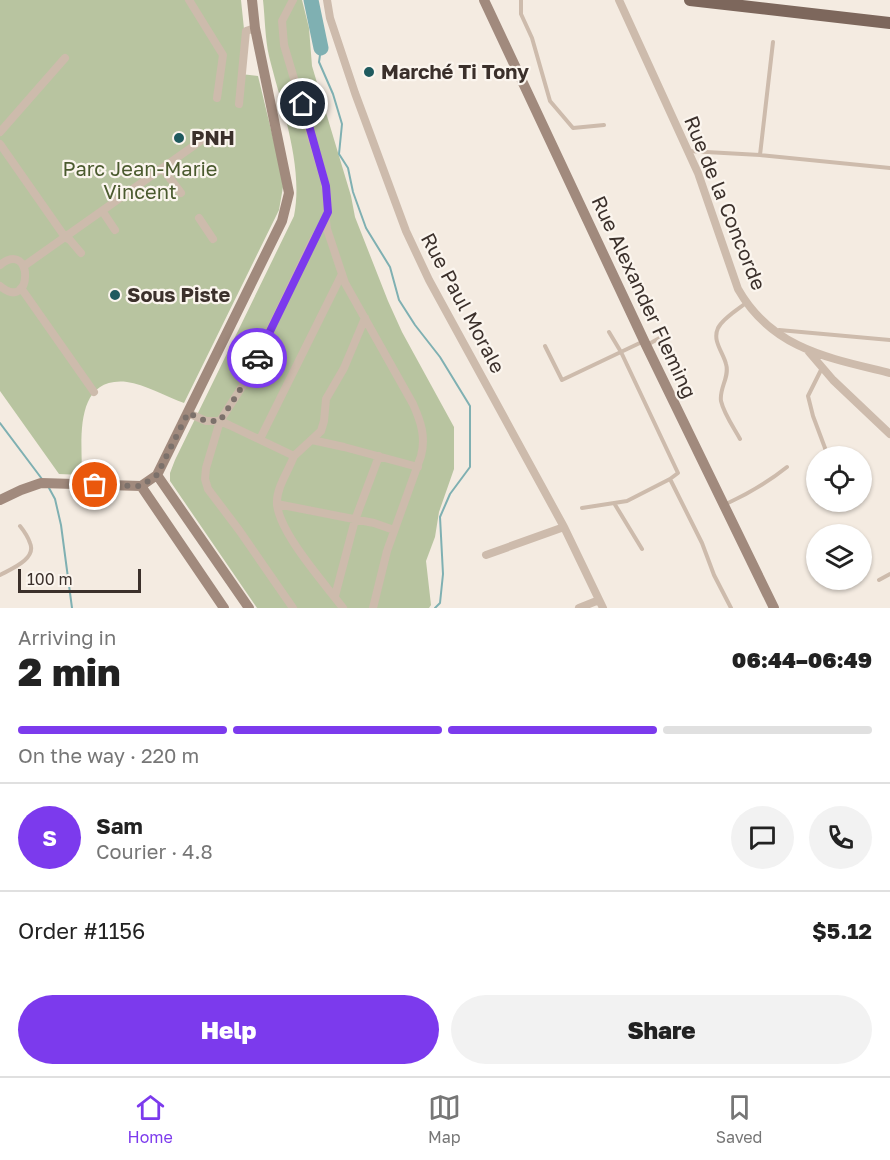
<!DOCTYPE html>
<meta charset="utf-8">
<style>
:root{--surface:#fff;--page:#f2f2f2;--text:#222;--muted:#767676;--line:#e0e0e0;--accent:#7c3aed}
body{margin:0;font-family:"Golos Text",sans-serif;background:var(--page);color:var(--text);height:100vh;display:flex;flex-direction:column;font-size:22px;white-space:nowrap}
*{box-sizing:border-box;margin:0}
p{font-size:20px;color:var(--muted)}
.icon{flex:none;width:33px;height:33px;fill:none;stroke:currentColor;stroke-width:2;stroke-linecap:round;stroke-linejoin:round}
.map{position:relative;height:608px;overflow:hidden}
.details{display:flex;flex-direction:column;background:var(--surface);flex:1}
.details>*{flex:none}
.tools{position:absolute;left:806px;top:446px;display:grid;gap:12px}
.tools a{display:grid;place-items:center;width:66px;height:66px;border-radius:50%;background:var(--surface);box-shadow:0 2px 4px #0004;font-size:30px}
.scale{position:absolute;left:18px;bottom:15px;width:123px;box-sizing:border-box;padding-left:6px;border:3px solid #3b302b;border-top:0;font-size:16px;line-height:21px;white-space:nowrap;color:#3b302b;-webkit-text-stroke:4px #fbf5ee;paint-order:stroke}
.pin{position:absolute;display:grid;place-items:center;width:51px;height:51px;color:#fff;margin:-26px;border:3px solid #fff;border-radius:50%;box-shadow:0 2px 6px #0007}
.courier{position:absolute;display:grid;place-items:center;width:60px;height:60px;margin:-30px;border:4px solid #7c3aed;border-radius:50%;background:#fff;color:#222;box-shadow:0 2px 8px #0007}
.head em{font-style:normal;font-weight:800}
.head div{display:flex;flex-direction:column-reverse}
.head{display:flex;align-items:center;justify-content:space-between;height:102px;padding:0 18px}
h1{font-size:39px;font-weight:800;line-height:45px}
.bar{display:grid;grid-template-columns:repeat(4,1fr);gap:9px 6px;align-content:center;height:72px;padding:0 18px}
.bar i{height:8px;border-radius:4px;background:var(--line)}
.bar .selected{background:var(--accent)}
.bar p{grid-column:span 4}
.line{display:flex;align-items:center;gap:15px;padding:0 18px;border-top:2px solid var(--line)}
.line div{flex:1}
.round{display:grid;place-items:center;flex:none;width:63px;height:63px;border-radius:32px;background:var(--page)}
.action{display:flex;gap:12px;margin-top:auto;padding:12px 18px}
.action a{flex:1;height:69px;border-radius:36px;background:var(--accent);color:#fff;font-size:24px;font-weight:800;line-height:69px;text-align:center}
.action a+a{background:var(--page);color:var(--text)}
.tab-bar{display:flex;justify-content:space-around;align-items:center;height:84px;border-top:2px solid var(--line);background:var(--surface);font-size:16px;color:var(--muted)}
.tab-bar a{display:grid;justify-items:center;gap:3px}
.tab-bar .selected{color:var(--accent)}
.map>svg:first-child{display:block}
.green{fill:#b8c4a0}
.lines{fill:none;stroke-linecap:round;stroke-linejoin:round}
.stream{stroke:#7fb0b2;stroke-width:2}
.river{stroke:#7fb0b2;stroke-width:15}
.lane{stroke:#cdbbac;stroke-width:4}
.street{stroke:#cdbbac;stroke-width:8}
.secondary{stroke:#a18a7d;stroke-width:10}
.primary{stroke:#7d675c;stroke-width:12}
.done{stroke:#7c716b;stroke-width:6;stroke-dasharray:0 10.8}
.route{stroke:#7c3aed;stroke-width:8}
.poi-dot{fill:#1f5a5e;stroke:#fbf5ee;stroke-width:2}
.labels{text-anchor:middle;stroke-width:4.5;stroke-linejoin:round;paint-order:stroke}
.poi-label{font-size:20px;font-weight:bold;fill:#3b302b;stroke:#fbf5ee;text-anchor:start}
.park-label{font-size:20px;fill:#4a5a2e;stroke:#fbf5ee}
.street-label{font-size:20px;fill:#3b302b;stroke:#fbf5ee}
</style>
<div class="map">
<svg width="890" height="608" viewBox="0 0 890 608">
<rect width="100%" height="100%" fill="#f4ebe1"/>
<!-- green -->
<path class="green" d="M0 0H241L244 29 241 74 258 76 282 175 283 187 279 210 184 403C167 397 144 384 127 382 73 376 82 441 82 475L59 474 0 391Z
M263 0H302L309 28 312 66 351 196 355 217 388 301 402 332 454 427V469L439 512 435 537 426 561 431 605 429 608H257L170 481V473L175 460 294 216C304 166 281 105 269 56 265 38 265 18 263 0Z"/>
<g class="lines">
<!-- stream -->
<path class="stream" d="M321 48 319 62 333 94 342 124 339 154 348 168 353 192 366 228 390 267 399 300 415 325 440 357 470 406V467L450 494 440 517 443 574 440 603 435 608
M0 423 42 479
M49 488 55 499 61 525 72 608"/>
<!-- river -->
<path class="river" d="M311 0 321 48"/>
<!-- lane -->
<path class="lane" d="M521 0V14L532 38 550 101 573 128 604 125
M688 151 760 155 890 168
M760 155 773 42
M779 330 890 340
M609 332 621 352 678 473 670 479 702 543 714 575 731 608
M647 345 665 335
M545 346 562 380 644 341
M822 368 808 396 813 416 828 456
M740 439C734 428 724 414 721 401 719 388 730 377 726 364 723 352 712 341 718 328 723 318 737 310 746 303
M614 503 642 549
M726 504C748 494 767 483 787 467
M582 508 627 501 670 479
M0 575C11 569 37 559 30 543 28 537 24 531 20 526
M879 580 890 574"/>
<!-- street -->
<path class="street" d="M189 0 223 55 217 98
M327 0 330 18 355 93 406 231 429 280 564 527 603 608
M619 0 698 173 738 289C772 349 829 358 890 373
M239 104 246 31 255 28
M0 132 65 58
M0 144 65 237 70 240 81 253
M163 169 181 193
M103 212 115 230
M199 218 213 239
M326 221 327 229 345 283 413 404C421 422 426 437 421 456L387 551 373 608
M0 265C34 238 33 314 0 286
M24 266 209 135
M21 288 94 392
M809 352 833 380 890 434
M188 413 206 421H220L229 425 294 456C289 470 276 488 277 503 278 532 326 585 343 608
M260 439 342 274
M312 440 344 447 418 467
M294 456 321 431 324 421 326 399 344 368 365 318
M277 504 374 523 394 530
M486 555 564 527
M335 596 355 520 379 456
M293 608 239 530 208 489 205 479 206 468 220 421 245 382 312 242 326 219 328 212 326 186 284 45 282 21 293 0
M579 608 599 600"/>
<!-- secondary -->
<path class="secondary" d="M484 0 646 345 774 608
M157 475 249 608
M141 486 224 608
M0 500 21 490 41 483 141 486 157 475 282 221 289 193 255 28 252 0"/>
<!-- primary -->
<path class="primary" d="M690 0 890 23"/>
</g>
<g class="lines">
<!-- done -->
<path class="done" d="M95 485 141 486 157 475 188 413 206 421H220L245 382 257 358"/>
<!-- route -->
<path class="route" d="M257 358 328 212 326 186 303 104"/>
</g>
<!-- markers -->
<g class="poi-dot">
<circle cx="369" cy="72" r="6"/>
<circle cx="179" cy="138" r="6"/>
<circle cx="115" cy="295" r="6"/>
</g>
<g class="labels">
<!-- poi labels -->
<g class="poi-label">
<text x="381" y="79">Marché Ti Tony</text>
<text x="191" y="145">PNH</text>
<text x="127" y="302">Sous Piste</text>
</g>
<!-- park labels -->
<g class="park-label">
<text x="140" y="176">Parc Jean-Marie<tspan x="140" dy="23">Vincent</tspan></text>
</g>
<!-- street labels -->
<g class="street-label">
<text transform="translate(725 203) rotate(68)" y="7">Rue de la Concorde</text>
<text transform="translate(644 297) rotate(65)" y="7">Rue Alexander Fleming</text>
<text transform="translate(463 303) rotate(62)" y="7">Rue Paul Morale</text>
</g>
</g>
</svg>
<div class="tools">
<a><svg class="icon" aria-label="locate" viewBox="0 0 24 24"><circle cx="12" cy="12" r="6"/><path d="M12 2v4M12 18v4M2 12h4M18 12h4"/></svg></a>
<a><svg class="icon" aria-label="layers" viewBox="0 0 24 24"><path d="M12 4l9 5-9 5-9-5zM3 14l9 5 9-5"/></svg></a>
</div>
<div class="scale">100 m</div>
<div class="pin" style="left:95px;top:485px;background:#ea580c"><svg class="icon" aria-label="bag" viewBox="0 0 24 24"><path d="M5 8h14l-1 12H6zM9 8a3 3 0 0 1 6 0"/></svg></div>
<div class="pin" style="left:303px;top:104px;background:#1f2937"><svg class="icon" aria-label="home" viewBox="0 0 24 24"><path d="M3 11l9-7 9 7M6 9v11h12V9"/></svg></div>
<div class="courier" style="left:257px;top:358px"><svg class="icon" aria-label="car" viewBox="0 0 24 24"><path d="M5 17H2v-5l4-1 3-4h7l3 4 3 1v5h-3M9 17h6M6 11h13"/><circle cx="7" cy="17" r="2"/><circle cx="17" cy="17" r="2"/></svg></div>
</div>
<section class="details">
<div class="head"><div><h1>2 min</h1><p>Arriving in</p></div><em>06:44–06:49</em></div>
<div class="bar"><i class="selected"></i><i class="selected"></i><i class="selected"></i><i></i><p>On the way · 220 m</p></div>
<div class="line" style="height:108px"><b class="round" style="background:var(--accent);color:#fff">S</b><div><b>Sam</b><p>Courier · 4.8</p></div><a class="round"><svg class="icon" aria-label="chat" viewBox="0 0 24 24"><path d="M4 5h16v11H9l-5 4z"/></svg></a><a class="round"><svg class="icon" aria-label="phone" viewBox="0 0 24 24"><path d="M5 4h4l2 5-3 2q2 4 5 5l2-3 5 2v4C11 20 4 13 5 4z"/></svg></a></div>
<div class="line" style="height:78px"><div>Order #1156</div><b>$5.12</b></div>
<div class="action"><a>Help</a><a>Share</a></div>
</section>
<nav class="tab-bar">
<a class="selected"><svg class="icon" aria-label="home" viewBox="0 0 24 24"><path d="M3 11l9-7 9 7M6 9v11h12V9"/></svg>Home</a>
<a><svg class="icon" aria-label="map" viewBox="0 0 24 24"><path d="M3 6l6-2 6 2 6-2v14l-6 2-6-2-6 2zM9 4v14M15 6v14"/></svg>Map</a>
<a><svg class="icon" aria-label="saved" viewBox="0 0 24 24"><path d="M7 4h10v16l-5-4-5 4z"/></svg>Saved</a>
</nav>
